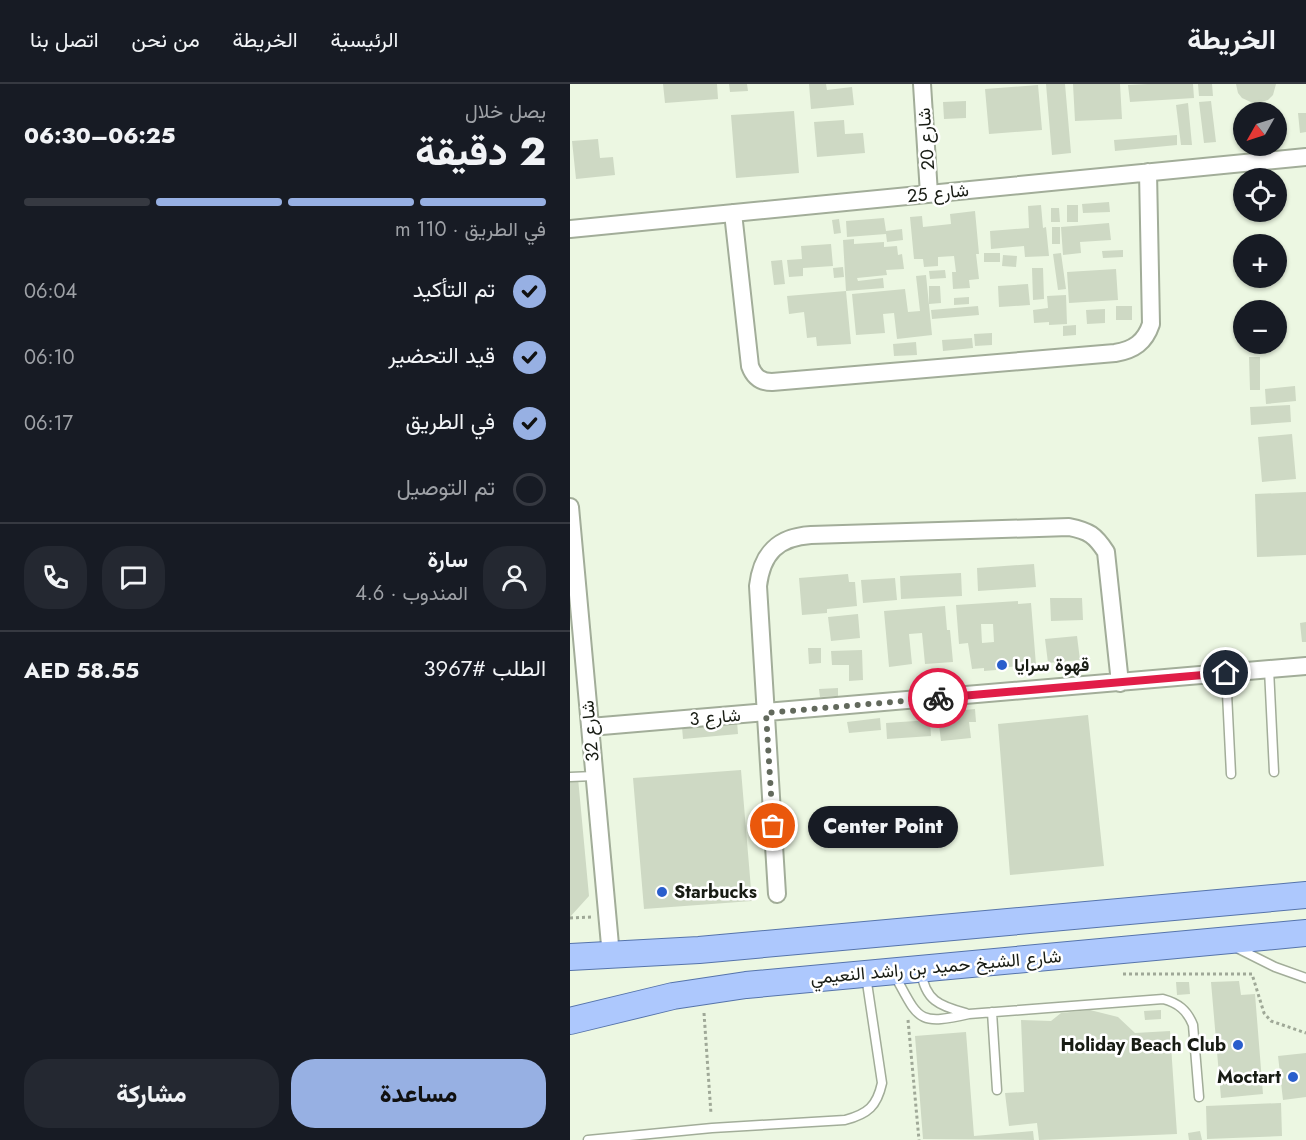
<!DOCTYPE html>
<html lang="ar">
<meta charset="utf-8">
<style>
:root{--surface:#171b24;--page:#242831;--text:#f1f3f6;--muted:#9ea1a6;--line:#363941;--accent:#97b0e3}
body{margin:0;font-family:Jost,Vazirmatn,sans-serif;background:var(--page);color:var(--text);direction:rtl;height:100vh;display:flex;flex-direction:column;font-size:22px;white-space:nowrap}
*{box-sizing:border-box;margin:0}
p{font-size:20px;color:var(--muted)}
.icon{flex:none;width:33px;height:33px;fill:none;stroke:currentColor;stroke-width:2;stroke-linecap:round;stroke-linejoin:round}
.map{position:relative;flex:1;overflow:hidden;direction:ltr}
.side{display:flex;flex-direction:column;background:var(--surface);width:570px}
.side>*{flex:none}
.needle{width:39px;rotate:231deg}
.tools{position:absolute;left:663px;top:18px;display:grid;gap:12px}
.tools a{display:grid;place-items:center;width:54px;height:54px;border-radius:50%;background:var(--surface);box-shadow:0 2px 4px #0004;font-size:30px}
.pin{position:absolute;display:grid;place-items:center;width:51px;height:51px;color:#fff;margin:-26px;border:3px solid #fff;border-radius:50%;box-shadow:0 2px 6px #0007}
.courier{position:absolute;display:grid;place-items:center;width:60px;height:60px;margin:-30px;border:4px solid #e11d48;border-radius:50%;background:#fff;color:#222;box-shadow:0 2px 8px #0007}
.bubble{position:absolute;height:42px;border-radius:21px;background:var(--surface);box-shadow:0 2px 4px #0004;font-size:20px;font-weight:800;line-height:42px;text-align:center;direction:rtl}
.overview em{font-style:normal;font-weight:800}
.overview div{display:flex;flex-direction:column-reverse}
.overview{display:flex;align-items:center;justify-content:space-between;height:102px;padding:0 24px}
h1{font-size:39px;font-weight:800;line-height:45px}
.bar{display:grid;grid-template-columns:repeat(4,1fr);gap:9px 6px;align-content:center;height:72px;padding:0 24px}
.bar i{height:8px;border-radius:4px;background:var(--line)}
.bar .current{background:var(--accent)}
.bar p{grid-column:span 4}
.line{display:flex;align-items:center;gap:15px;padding:0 24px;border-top:2px solid var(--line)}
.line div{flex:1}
.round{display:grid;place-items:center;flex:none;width:63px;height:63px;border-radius:24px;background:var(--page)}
ol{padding:0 24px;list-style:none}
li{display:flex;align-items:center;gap:18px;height:66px}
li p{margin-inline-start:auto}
li .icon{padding:6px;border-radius:50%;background:var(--accent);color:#111;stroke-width:4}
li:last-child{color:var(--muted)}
li i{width:33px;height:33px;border:3px solid var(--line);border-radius:50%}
.cta{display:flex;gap:12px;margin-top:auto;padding:12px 24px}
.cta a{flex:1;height:69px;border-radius:24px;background:var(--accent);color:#111;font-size:24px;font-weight:800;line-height:69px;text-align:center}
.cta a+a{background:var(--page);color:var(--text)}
header{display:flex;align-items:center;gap:36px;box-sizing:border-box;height:84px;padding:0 30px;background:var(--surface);border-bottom:2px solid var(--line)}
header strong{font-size:28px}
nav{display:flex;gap:33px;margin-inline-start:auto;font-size:21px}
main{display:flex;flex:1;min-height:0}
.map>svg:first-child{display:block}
.building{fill:#ced9c4;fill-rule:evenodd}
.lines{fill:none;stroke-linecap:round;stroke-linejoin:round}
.lane-casing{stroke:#a2ad99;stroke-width:11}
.street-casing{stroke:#a2ad99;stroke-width:20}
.primary-casing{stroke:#5674ab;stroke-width:28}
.path{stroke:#9fa897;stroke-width:3;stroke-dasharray:3 3;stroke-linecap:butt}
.lane{stroke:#fff;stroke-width:8}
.street{stroke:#fff;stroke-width:16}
.primary{stroke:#adc8fd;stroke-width:26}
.done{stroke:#62695c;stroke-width:6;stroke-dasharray:0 10.8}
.route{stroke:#e11d48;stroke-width:8}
.poi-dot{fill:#2a5ecc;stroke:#fff;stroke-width:2}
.labels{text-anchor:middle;stroke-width:5;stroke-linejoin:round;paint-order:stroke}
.street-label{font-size:18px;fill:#181c14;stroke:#fff}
.poi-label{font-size:18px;font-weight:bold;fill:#181c14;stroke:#fff;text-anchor:start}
</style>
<header>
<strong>الخريطة</strong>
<nav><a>الرئيسية</a><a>الخريطة</a><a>من نحن</a><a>اتصل بنا</a></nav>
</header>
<main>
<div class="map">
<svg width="736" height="1056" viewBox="0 0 736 1056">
<rect width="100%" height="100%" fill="#ecf7e2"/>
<!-- building -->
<path class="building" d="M93 0H147L148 15 95 19Z
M159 0H177L178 7 160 8Z
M239 0H256L257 6 282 3 284 21 241 25Z
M476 0H495L501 69 482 71Z
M503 0H550L552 35 505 37Z
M578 0H623L624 14 560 18 558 1Z
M628 0H642L643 12H629Z
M666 0H706L703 11 698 16 685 20 672 14 668 9Z
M468 1 472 46 419 50 415 5Z
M396 17V34L374 35 373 18Z
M641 17 646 58 634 59 629 18Z
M618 19 622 61H611L606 21Z
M224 27 229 89 166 94 161 31Z
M728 29H736V48L730 49Z
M274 36 275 50 293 49 295 69 247 73 244 38Z
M607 51V61L545 67 544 56Z
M28 55 30 74 43 73 45 91 6 95 2 57Z
M539 118 540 128 513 129 512 120Z
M471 121 473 144 476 143 479 172 455 173 454 162 421 165 420 147 459 144 458 122Z
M497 121H508V138H497Z
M481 124H489L490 138H481Z
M405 127 409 170H406L409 195 399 196 400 204 383 205 382 188H386L384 172 368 173V182L354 183 353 175H344L340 133 352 132 353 143 381 140 380 130Z
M314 134 316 147 332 145 333 156 317 158 316 150 277 153 276 137Z
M269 135 271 149 264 150 262 136Z
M539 139 541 156 510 158 511 169 493 171 491 143Z
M482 143H490V160H482Z
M284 155V160L314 158V163L327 162 328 171 332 170 334 185 316 186 317 191 287 194 288 197 313 194 314 204 276 207 273 156Z
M261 160 263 182 233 184V192L219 193 217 176 232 175 231 162Z
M553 166V173L533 174 532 167Z
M414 169H430V178H414Z
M491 169 496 205 488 206 483 170Z
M433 171 447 172 446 183 432 182Z
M212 176 215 200 204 201 201 177Z
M273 183 274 193 264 194 263 184Z
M462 184H473L474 215 463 216Z
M546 185 548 216 499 219 497 188Z
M375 186 376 194 360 195 359 187Z
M356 191 362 251 327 255 324 229 313 230 315 249 286 251 282 210 335 205 338 228 350 227 346 192Z
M458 200 460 221 429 223 428 202Z
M359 202H370L371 219 359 220Z
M276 207 281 260 247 262 246 253 237 254 234 228 219 230 217 212Z
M496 211 497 240 479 241V238L464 239 463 226 478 224 477 212Z
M399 213V220L384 221V214Z
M408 222 409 231 362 235 361 226Z
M546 222H562V236H546Z
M535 225V239L517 240 516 226Z
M506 241V251L493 252V242Z
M422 249V261L405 262 404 250Z
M402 254 403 264 373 267 372 256Z
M346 258 347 271 324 272 323 260Z
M679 260H704V266L680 268Z
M679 273H690V306H680Z
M725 302 726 317 696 320 695 305Z
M720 321 721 338 681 341 680 323Z
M722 350 726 395 692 398 688 353Z
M736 408V471L687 473 685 410Z
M464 480 466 503 408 507 407 484Z
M391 489 392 512 331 515 330 492Z
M278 490 279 498H285L287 522 257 525V529L232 531 229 494Z
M325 494 327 516 293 519 291 496Z
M480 514H512L513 536 481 537Z
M448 517V520L461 519 466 581 426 584V586L414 587V584L402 585 398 559 389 560 386 521ZM411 540H423L424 558 412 559Z
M375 522 377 546H380L383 578 355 580 352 549 339 550 342 580 319 583 314 527Z
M288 530 290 554 261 557 258 533Z
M736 538V558H732L730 539Z
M507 552 510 576 478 579 475 555Z
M238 564H251V579L239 580Z
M292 566 293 596 279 597V581H262L261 567Z
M382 594 383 602 356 605 355 597Z
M268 604V612L250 613 249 605Z
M405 625 406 638H399L401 654 371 657 369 641H366L365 629Z
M518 631 534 782 440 791 428 640Z
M310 634 311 646 279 649 277 638Z
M360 636 361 652 317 655 316 639Z
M167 637 168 650 113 655 112 643Z
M171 686 182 817 74 825 63 694Z
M8 694 19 812 0 833V695Z
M669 897 671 911 685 910 693 1010 651 1014 641 898Z
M606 898H619L620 910 607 911Z
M520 926 548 933 565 949 600 947 607 1050 469 1056 467 1039 439 1042 435 1009 454 1008 451 936 481 937 491 929Z
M591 926V935L575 936 574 927Z
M396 948 404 1052 463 1047 464 1056 353 1055 345 952Z
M736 969V1013L713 1016 708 972Z
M711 1019 712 1052 637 1055 636 1022Z
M630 1047 632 1056H619L618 1049Z"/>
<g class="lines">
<defs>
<path id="lane" d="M699 585 704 688
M656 589 661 690
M0 693 24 692
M665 863 705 883 736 894
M351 887C355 916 369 922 396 929
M324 890C349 935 346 942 399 930L593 915C608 919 617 926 623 941L629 1013
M422 928 427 1006
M18 1056 142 1044 275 1036C298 1030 307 1022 312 999L296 892"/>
<path id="street" d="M352 0 359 110
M163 129 180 282C184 293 191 298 202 298L545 269C564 266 575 258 581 240L578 88
M0 145 736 73
M0 423 41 872
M20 643 736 582
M207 810 188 502C192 469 208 453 241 451L499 443C519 447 525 451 536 468L550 599"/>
<path id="primary" d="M0 873 129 866 736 811
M0 937 103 912 176 901 736 849"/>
</defs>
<!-- lane casing -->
<use href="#lane" class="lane-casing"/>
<!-- street casing -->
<use href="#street" class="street-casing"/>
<!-- primary casing -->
<use href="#primary" class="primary-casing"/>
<!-- path -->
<path class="path" d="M0 834 22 833
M553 890H682L694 929 701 937 736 949
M134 929 141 1030
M338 936 349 1056"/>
<!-- lane -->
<use href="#lane" class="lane"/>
<!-- street -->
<use href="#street" class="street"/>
<!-- primary -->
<use href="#primary" class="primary"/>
</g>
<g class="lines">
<!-- done -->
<path class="done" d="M203 742 196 629 368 614"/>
<!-- route -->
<path class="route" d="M368 614 656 589"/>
</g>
<!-- markers -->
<g class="poi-dot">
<circle cx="432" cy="581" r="6"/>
<circle cx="92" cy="808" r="6"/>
<circle cx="668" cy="961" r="6"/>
<circle cx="723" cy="993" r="6"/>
</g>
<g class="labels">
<!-- street labels -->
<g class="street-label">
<text transform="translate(356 55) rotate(-94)" y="6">شارع 20</text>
<text transform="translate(368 109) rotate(-6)" y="6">شارع 25</text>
<text transform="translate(145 633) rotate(-5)" y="6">شارع 3</text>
<text transform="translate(20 647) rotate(-95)" y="6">شارع 32</text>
<text transform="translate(366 883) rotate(-5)" y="6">شارع الشيخ حميد بن راشد النعيمي</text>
</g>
<!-- poi labels -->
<g class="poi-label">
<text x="444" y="587">قهوة سرايا</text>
<text x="104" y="814">Starbucks</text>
<text x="656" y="967" text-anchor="end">Holiday Beach Club</text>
<text x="711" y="999" text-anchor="end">Moctart</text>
</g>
</g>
</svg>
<div class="tools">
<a><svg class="needle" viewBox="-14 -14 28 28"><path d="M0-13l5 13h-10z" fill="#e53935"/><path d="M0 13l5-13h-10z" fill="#9ea1a6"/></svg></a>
<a><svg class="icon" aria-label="locate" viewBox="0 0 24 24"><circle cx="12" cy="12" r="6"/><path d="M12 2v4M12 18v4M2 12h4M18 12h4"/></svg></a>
<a>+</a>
<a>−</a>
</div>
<div class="pin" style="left:203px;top:742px;background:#ea580c"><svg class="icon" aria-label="bag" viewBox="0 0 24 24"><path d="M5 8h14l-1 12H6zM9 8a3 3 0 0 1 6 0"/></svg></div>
<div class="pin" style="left:656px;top:589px;background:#1f2937"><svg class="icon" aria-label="home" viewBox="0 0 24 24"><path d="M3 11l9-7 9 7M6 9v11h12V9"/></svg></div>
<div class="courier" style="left:368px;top:614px"><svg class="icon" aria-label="bike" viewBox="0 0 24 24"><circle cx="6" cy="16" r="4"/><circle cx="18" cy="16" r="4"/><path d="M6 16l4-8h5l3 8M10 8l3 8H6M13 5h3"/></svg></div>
<div class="bubble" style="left:238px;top:722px;width:150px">Center Point</div>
</div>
<section class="side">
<div class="overview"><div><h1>2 دقيقة</h1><p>يصل خلال</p></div><em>06:25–06:30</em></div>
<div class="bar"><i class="current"></i><i class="current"></i><i class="current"></i><i></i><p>في الطريق · 110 m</p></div>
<ol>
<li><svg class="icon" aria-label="check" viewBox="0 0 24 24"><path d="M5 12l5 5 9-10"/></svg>تم التأكيد<p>06:04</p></li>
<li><svg class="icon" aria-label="check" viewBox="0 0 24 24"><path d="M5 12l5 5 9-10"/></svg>قيد التحضير<p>06:10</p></li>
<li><svg class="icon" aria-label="check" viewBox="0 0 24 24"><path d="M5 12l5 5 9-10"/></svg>في الطريق<p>06:17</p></li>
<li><i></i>تم التوصيل</li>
</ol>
<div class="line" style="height:108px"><a class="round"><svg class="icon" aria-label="person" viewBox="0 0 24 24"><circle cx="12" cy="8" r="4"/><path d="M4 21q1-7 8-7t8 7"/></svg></a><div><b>سارة</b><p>المندوب · 4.6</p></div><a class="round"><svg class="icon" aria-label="chat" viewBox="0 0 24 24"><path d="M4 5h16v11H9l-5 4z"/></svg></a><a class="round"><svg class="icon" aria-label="phone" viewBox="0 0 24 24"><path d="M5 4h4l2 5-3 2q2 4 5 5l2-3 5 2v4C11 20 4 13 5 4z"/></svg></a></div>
<div class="line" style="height:78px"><div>الطلب #3967</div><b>AED 58.55</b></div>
<div class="cta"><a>مساعدة</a><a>مشاركة</a></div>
</section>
</main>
